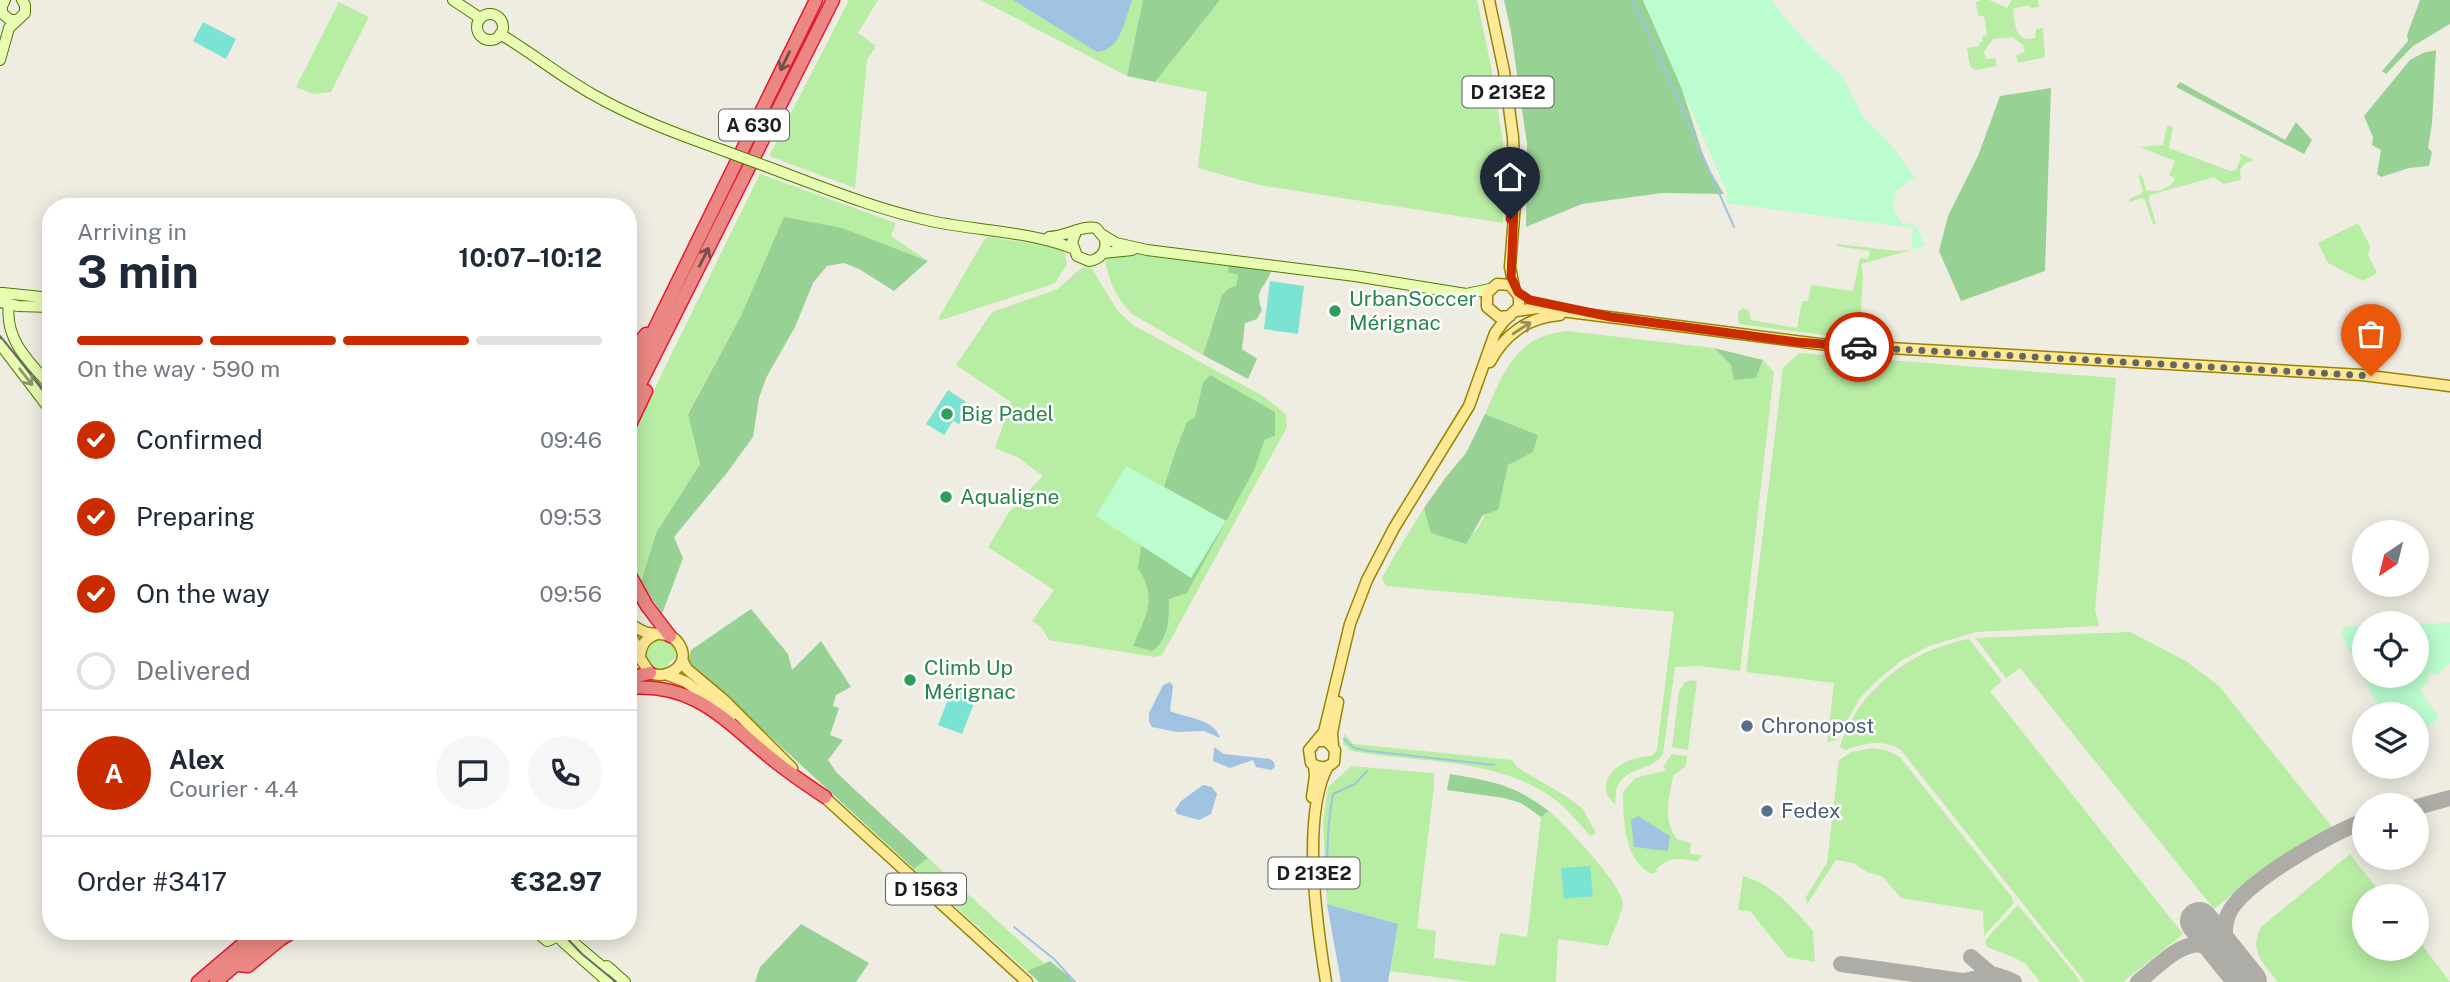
<!DOCTYPE html>
<meta charset="utf-8">
<style>
:root{--surface:#fff;--page:#f6f6f7;--text:#1f2937;--muted:#747a83;--line:#e0e1e3;--accent:#ca2c00}
body{margin:0;font-family:"Public Sans",sans-serif;background:var(--page);color:var(--text);height:100vh;display:flex;flex-direction:column;font-size:26px;white-space:nowrap}
*{box-sizing:border-box;margin:0}
p{font-size:23px;color:var(--muted)}
.icon{flex:none;width:38px;height:38px;fill:none;stroke:currentColor;stroke-width:2;stroke-linecap:round;stroke-linejoin:round}
.map{position:relative;flex:1;overflow:hidden}
.side{position:absolute;left:42px;top:198px;width:595px;height:742px;display:flex;flex-direction:column;background:var(--surface);border-radius:28px;box-shadow:0 4px 18px #0003}
.side>*{flex:none}
.needle{width:46px;rotate:215deg}
.controls{position:absolute;left:2352px;top:520px;display:grid;gap:14px}
.controls a{display:grid;place-items:center;width:77px;height:77px;border-radius:50%;background:var(--surface);box-shadow:0 4px 18px #0003;font-size:35px}
.pin{position:absolute;display:grid;place-items:center;width:60px;height:60px;color:#fff;margin:-72px -30px;border-radius:50% 50% 50% 0;rotate:-45deg;box-shadow:0 0 7px #0007}
.pin .icon{rotate:45deg}
.courier{position:absolute;display:grid;place-items:center;width:70px;height:70px;margin:-35px;border:5px solid #ca2c00;border-radius:50%;background:#fff;color:#222;box-shadow:0 2px 9px #0007}
.head em{font-style:normal;font-weight:700}
.head div{display:flex;flex-direction:column-reverse}
.head{display:flex;align-items:center;justify-content:space-between;height:119px;padding:0 35px}
h1{font-size:46px;font-weight:700;line-height:52px}
.bar{display:grid;grid-template-columns:repeat(4,1fr);gap:10px 7px;align-content:center;height:84px;padding:0 35px}
.bar i{height:9px;border-radius:5px;background:var(--line)}
.bar .on{background:var(--accent)}
.bar p{grid-column:span 4}
.line{display:flex;align-items:center;gap:18px;padding:0 35px;border-top:2px solid var(--line)}
.line div{flex:1}
.round{display:grid;place-items:center;flex:none;width:74px;height:74px;border-radius:37px;background:var(--page)}
ol{padding:0 35px;list-style:none}
li{display:flex;align-items:center;gap:21px;height:77px}
li p{margin-inline-start:auto}
li .icon{padding:7px;border-radius:50%;background:var(--accent);color:#fff;stroke-width:4}
li:last-child{color:var(--muted)}
li i{width:38px;height:38px;border:4px solid var(--line);border-radius:50%}
.map>svg:first-child{display:block}
.grass{fill:#b8eda4}
.forest{fill:#98d194}
.park{fill:#bbfdcf}
.pitch{fill:#7ae3d2}
.water{fill:#9fc3e0}
.lines{fill:none;stroke-linecap:round;stroke-linejoin:round}
.stream{stroke:#9fc3e0;stroke-width:2}
.taxiway{stroke:#adaca6;stroke-width:16}
.runway{stroke:#adaca6;stroke-width:38}
.secondary-casing{stroke:#507800;stroke-width:12}
.primary-casing{stroke:#968500;stroke-width:13}
.highway-casing{stroke:#e31932;stroke-width:15}
.secondary{stroke:#e9fdb2;stroke-width:10}
.primary{stroke:#ffe997;stroke-width:10}
.highway{stroke:#ec8884;stroke-width:12}
.tram{stroke:#6b6b6b;stroke-width:2}
.secondary-bridge-casing{stroke:#507800;stroke-width:12;stroke-linecap:butt}
.secondary-bridge{stroke:#e9fdb2;stroke-width:10}
.oneway{stroke:#7a4d4b}
.oneway2{stroke:#998d60}
.oneway3{stroke:#8d986f}
.done{stroke:#666662;stroke-width:7;stroke-dasharray:0 12.6}
.route{stroke:#ca2c00;stroke-width:9}
.leisure-dot{fill:#2e9e5b;stroke:#fff;stroke-width:2.5}
.service-dot{fill:#5c6f8a;stroke:#fff;stroke-width:2.5}
.labels{text-anchor:middle;stroke-width:5;stroke-linejoin:round;paint-order:stroke}
.shield{fill:#fff;stroke:#616161;stroke-width:2}
.shield-label{font-size:19px;font-weight:bold;fill:#1d1d1d}
.leisure-label{font-size:21px;fill:#27864d;stroke:#fff;text-anchor:start}
.service-label{font-size:21px;fill:#4e5e75;stroke:#fff;text-anchor:start}
</style>
<div class="map">
<svg width="2450" height="982" viewBox="0 0 2450 982">
<rect width="100%" height="100%" fill="#efede2"/>
<!-- grass -->
<path class="grass" d="M849 0H878L858 33 876 46 867 60 855 188 769 156Z
M981 0H1143L1127 76Z
M1220 0H1477L1491 66 1503 142V223L1259 185 1198 168 1207 92 1155 82Z
M1981 0H1989L2007 8 2012 0H2038L2039 7 2031 8 2028 5 2013 9C2015 24 2015 43 2035 38L2036 29 2043 28 2045 57 2018 63 2016 55 2025 52 2023 45 2012 37 1993 39 1984 52 1986 59 1995 58 1997 66 1976 70 1970 67 1967 48 1980 46 1979 42H1983L1982 36 1987 35 1984 16H1978L1976 2Z
M339 2 369 17 331 92 314 94 296 87Z
M2167 125 2173 127 2169 148 2230 171 2236 170 2241 158 2239 153 2254 160 2244 164 2240 170 2241 180 2223 184 2214 177 2150 195 2149 200 2156 224H2153L2145 200 2142 198 2129 202V199L2141 194 2143 191 2138 173 2143 178 2146 190C2156 193 2172 188 2175 178L2169 175 2175 161 2140 147 2163 145Z
M760 174 896 223 891 236 928 261 842 228 741 316 688 413 700 464 656 533 641 582 628 550V453L630 443 664 369Z
M2358 223 2370 246 2368 255 2377 273 2363 281 2328 263 2318 243Z
M988 237 1044 245 1064 251 1067 264 1055 283 1047 286 941 320 938 319 984 240Z
M1838 244 1897 251 1911 250 1861 264 1863 275 1861 310 1877 326 1855 336 1838 337 1739 324 1738 312 1743 308 1749 311 1751 320 1797 328 1802 301H1808L1811 285 1853 291 1860 258 1868 259 1870 251 1837 246Z
M1131 253 1229 264 1238 274 1236 286 1222 295 1203 355 1132 314C1116 297 1108 281 1105 258L1110 254Z
M1085 266 1092 269 1117 310 1133 325 1263 396 1286 414 1287 427 1166 648 1162 655 1155 657 1049 640 1041 627 1032 621 1054 590 988 547 1009 512 1043 476 1017 457 995 448 1011 402 956 365 992 312 1058 289 1075 273Z
M1567 331 1714 348 1731 365 1756 378 1763 360 1774 372 1740 671 1699 666 1675 667 1663 754C1652 772 1624 766 1617 788 1615 793 1616 800 1615 805 1612 800 1606 796 1606 790 1604 767 1634 756 1652 756L1657 750 1674 612 1386 586 1382 578 1396 553 1424 508 1432 533 1449 538 1476 531 1502 486 1508 465 1532 452 1538 435 1485 414C1504 372 1515 336 1567 331Z
M1799 353 2116 378 2095 610 2099 626 1976 632 1929 646 1902 660 1880 678 1860 698 1837 739 1827 743 1834 683 1746 672 1783 368Z
M2130 632 2186 661 2219 686 2333 828 2276 860 2214 909 2020 668 2006 678 1975 638Z
M661 638 675 646 676 657 670 662 666 669C643 672 637 644 661 638Z
M1969 639 2002 681 1990 691 2183 934 2123 982H2085L1900 749C1880 739 1866 743 1845 750L1840 747C1857 690 1912 649 1969 639Z
M1691 680 1697 681 1688 750 1672 747 1679 691 1685 682Z
M1344 733 1353 744 1512 760 1518 768 1564 795 1583 809 1596 833 1590 836C1582 827 1574 817 1565 808 1508 756 1422 764 1351 751L1343 744Z
M1873 748 1885 750 1899 756 2011 896 2014 903 1984 936 1983 911 1901 898 1882 876 1867 872 1853 863 1836 860 1807 904 1806 897 1827 863 1839 760 1851 752Z
M1672 754 1687 756 1686 766 1673 776C1669 800 1662 819 1677 839L1691 843 1690 854 1702 855 1698 861C1678 859 1672 855 1656 869L1657 872 1652 874C1624 861 1623 820 1623 792L1635 778 1667 770 1663 767Z
M1351 766 1434 773V787L1417 928 1436 931 1434 958 1495 966 1500 933 1527 937 1541 817 1549 811C1564 824 1625 887 1623 905 1620 918 1612 933 1608 946L1558 939 1556 982H1472L1390 971 1398 924 1327 904 1323 821 1328 787Z
M2350 854 2383 896H2364V948H2417V938L2450 982H2278C2264 964 2248 951 2261 927Z
M928 858 1044 963 1027 971 914 869Z
M1743 876C1774 885 1793 908 1813 931L1815 962 1787 957 1750 911 1738 910Z
M2018 905 2075 974 2080 982H2040L2026 964 2013 957 1987 947 1985 942 1987 938Z"/>
<!-- forest -->
<path class="forest" d="M1143 0H1220L1155 82 1127 76Z
M1504 0H1643L1680 83 1706 164 1724 194 1662 193 1582 204 1526 227 1527 144 1511 32Z
M2420 0H2450V24L2413 46 2386 74 2382 71 2408 41 2407 35Z
M2436 50 2432 124 2428 148 2432 152 2429 166 2409 168 2381 177 2377 174 2381 150 2372 145 2373 137 2364 116 2410 60 2423 53Z
M2180 82 2285 140 2296 122 2312 140 2304 154 2176 87Z
M2051 88 2045 271 1961 301 1939 251 1948 216 1978 156 2000 96Z
M784 217 842 228 928 261 894 291 859 269 844 263 827 266 813 283 795 327 766 378 759 398 753 437 726 474 674 537 683 558 662 614 641 582 656 533 700 464 688 414 741 316Z
M1229 264 1271 270C1267 288 1253 288 1262 310L1257 319 1245 323 1242 349 1257 359 1248 379 1203 355 1222 295 1229 288 1236 286 1238 275 1228 272Z
M1714 348 1763 360 1756 378 1734 380 1731 365Z
M1210 375 1275 412V436L1265 439 1254 470 1187 593 1169 599C1169 619 1169 639 1152 651L1133 646C1146 615 1158 599 1138 568L1141 547 1152 545 1157 509 1176 450 1187 422 1195 417 1203 383Z
M1485 414 1538 435 1533 452 1508 465 1498 510 1483 515 1466 544 1431 533 1424 508 1446 477 1466 453Z
M751 609 788 654 792 670 821 641 851 687 836 695 833 706 839 708 830 735 843 740 828 760 837 773 928 858 914 869 688 661 691 650Z
M1450 774C1492 781 1515 785 1549 811L1541 817 1521 803 1504 798 1447 790Z
M801 924 869 963 856 982H755L760 967Z
M1050 961 1076 982H1039L1027 971Z"/>
<!-- park -->
<path class="park" d="M1643 0H1772L1779 11 1813 49 1843 77 1864 118 1890 143 1917 180H1910L1897 190C1890 203 1893 213 1903 224L1906 222 1917 227 1925 246 1911 250 1913 228 1726 203 1727 192Z
M1126 466 1226 521 1191 578 1096 516Z
M2450 623V663L2437 675 2430 673 2426 677 2429 681 2420 690 2439 717 2417 735V714H2382L2341 633 2345 627 2364 626V676H2417V624Z"/>
<!-- pitch -->
<path class="pitch" d="M203 22 236 39 226 59 193 41Z
M1270 281 1304 286 1298 334 1264 329Z
M948 390 966 402 964 405 969 408 959 424 953 421 944 435 926 424Z
M952 689 976 698 962 734 938 725Z
M1590 866 1593 896 1564 899 1561 868Z"/>
<!-- water -->
<path class="water" d="M1013 0H1132C1125 19 1121 50 1097 52Z
M1170 682 1173 686 1170 711C1186 718 1215 719 1220 738L1204 731 1177 732 1152 727 1149 722V713L1163 685Z
M1214 747 1224 754 1270 759 1274 762 1275 767 1271 770 1256 767 1253 760 1230 768 1213 761Z
M1203 785 1212 787 1217 794 1211 814 1199 820 1177 814 1175 810 1181 801Z
M1638 816 1670 836 1668 851 1634 847 1631 820Z
M1327 904 1398 924 1388 982H1341Z"/>
<g class="lines">
<!-- stream -->
<path class="stream" d="M1632 0 1657 52 1734 227
M1344 739 1354 748 1369 751 1494 765
M1327 890C1327 857 1327 826 1333 794L1355 784 1367 771
M1014 927 1054 959 1075 982"/>
<!-- taxiway -->
<path class="taxiway" d="M2417 807 2450 798
M1971 957 1991 974 1999 976
M1841 964 1921 975 1935 982
M2235 966C2227 950 2221 933 2228 915 2240 884 2333 832 2364 821
M1926 976 1963 981 1979 978
M1972 982C1985 973 2000 975 2014 982
M2138 982C2171 956 2194 924 2231 962"/>
<!-- runway -->
<path class="runway" d="M2199 921 2248 982"/>
<defs>
<path id="secondary" d="M5 0 2 6V13L10 20H17
M453 0 480 18
M477 27a13 13 0 1 1 26 0a13 13 0 1 1-26 0Z
M500 34C532 53 560 76 592 94 634 118 677 134 722 150
M0 60 9 28 25 13V5L22 0
M768 167C822 187 875 209 931 221 978 231 1027 231 1072 248
M1103 235 1116 243 1147 250 1355 276 1466 294 1490 289
M1049 237C1066 236 1083 225 1096 228L1105 239C1107 251 1101 259 1089 261L1077 256 1072 242 1076 232
M1103 253 1132 250
M1 293 9 304C4 339 29 362 51 386
M3 293 51 298
M0 302 18 306 51 307
M0 344 51 411
M535 931 547 941 562 935 566 936 605 969 612 970
M554 931 563 942 608 982
M607 966 625 982"/>
<path id="primary" d="M1489 0 1504 71 1513 137 1515 204 1510 267 1514 287
M1516 311 1538 308 1819 344 2362 375 2450 386
M1490 362C1504 335 1528 317 1560 315
M628 622C635 627 640 631 648 633 660 635 671 632 679 644 692 664 668 681 650 673L640 658C640 646 645 638 657 634
M628 631 640 652
M682 660 687 669 724 700 792 768
M668 675 686 682 731 716
M1318 741H1327L1335 750 1334 762C1327 769 1319 769 1311 763L1309 750 1324 732 1350 624 1367 580 1394 528 1469 406 1495 333 1504 321 1519 307V296L1510 285 1497 284 1487 293V307L1499 317 1510 316
M1333 746 1332 733 1338 702
M820 793 1027 982
M1312 797 1315 776 1314 765
M1326 982C1317 926 1301 816 1328 766"/>
<path id="highway" d="M628 357 646 334
M628 383 816 0
M628 408 833 0
M628 429 646 391
M628 572 647 606 670 636
M628 678 650 673
M628 688C695 682 725 721 772 759 789 773 807 785 825 797
M237 965 248 966 281 939 294 931
M198 982 258 931
M216 982 274 931"/>
</defs>
<!-- secondary casing -->
<use href="#secondary" class="secondary-casing"/>
<!-- primary casing -->
<use href="#primary" class="primary-casing"/>
<!-- highway casing -->
<use href="#highway" class="highway-casing"/>
<!-- secondary -->
<use href="#secondary" class="secondary"/>
<!-- primary -->
<use href="#primary" class="primary"/>
<!-- highway -->
<use href="#highway" class="highway"/>
<!-- tram -->
<path class="tram" d="M0 336 51 399
M560 931 582 954 616 982"/>
<defs>
<path id="secondary-bridge" d="M722 150 768 167"/>
</defs>
<!-- secondary-bridge casing -->
<use href="#secondary-bridge" class="secondary-bridge-casing"/>
<!-- secondary-bridge -->
<use href="#secondary-bridge" class="secondary-bridge"/>
</g>
<!-- one-way arrows -->
<defs><path id="oneway-shaft" d="M-6 0H5M1.5-3L5.5 0L1.5 3" fill="none" stroke-width="1.6" stroke-linecap="round" stroke-linejoin="round" transform="scale(1.75)"/></defs>
<g class="oneway">
<use href="#oneway-shaft" transform="translate(785 61) rotate(116)"/>
<use href="#oneway-shaft" transform="translate(704 257) rotate(-63)"/>
</g>
<use class="oneway2" href="#oneway-shaft" transform="translate(1522 328) rotate(-33)"/>
<use class="oneway3" href="#oneway-shaft" transform="translate(26 377) rotate(52)"/>
<g class="lines">
<!-- done -->
<path class="done" d="M1859 347 2371 376"/>
<!-- route -->
<path class="route" d="M1510 219 1515 185 1511 277 1518 292 1530 300 1611 317 1797 342 1859 347"/>
</g>
<!-- markers -->
<g class="leisure-dot">
<circle cx="1335" cy="311" r="7"/>
<circle cx="947" cy="414" r="7"/>
<circle cx="946" cy="497" r="7"/>
<circle cx="910" cy="680" r="7"/>
</g>
<g class="service-dot">
<circle cx="1747" cy="726" r="7"/>
<circle cx="1767" cy="811" r="7"/>
</g>
<g class="labels">
<!-- shield labels -->
<g class="shield">
<rect x="1462.5" y="76.5" width="91" height="31" rx="5"/>
<rect x="719" y="109.5" width="70" height="31" rx="5"/>
<rect x="1268.5" y="857.5" width="91" height="31" rx="5"/>
<rect x="886" y="873.5" width="80" height="31" rx="5"/>
</g>
<g class="shield-label">
<text x="1508" y="99">D 213E2</text>
<text x="754" y="132">A 630</text>
<text x="1314" y="880">D 213E2</text>
<text x="926" y="896">D 1563</text>
</g>
<!-- leisure labels -->
<g class="leisure-label">
<text x="1349" y="306">UrbanSoccer<tspan x="1349" dy="24">Mérignac</tspan></text>
<text x="961" y="421">Big Padel</text>
<text x="960" y="504">Aqualigne</text>
<text x="924" y="675">Climb Up<tspan x="924" dy="24">Mérignac</tspan></text>
</g>
<!-- service labels -->
<g class="service-label">
<text x="1761" y="733">Chronopost</text>
<text x="1781" y="818">Fedex</text>
</g>
</g>
</svg>
<div class="controls">
<a><svg class="needle" viewBox="-14 -14 28 28"><path d="M0-13l5 13h-10z" fill="#e53935"/><path d="M0 13l5-13h-10z" fill="#747a83"/></svg></a>
<a><svg class="icon" aria-label="locate" viewBox="0 0 24 24"><circle cx="12" cy="12" r="6"/><path d="M12 2v4M12 18v4M2 12h4M18 12h4"/></svg></a>
<a><svg class="icon" aria-label="layers" viewBox="0 0 24 24"><path d="M12 4l9 5-9 5-9-5zM3 14l9 5 9-5"/></svg></a>
<a>+</a>
<a>−</a>
</div>
<div class="pin" style="left:2371px;top:376px;background:#ea580c"><svg class="icon" aria-label="bag" viewBox="0 0 24 24"><path d="M5 8h14l-1 12H6zM9 8a3 3 0 0 1 6 0"/></svg></div>
<div class="pin" style="left:1510px;top:219px;background:#1f2937"><svg class="icon" aria-label="home" viewBox="0 0 24 24"><path d="M3 11l9-7 9 7M6 9v11h12V9"/></svg></div>
<div class="courier" style="left:1859px;top:347px"><svg class="icon" aria-label="car" viewBox="0 0 24 24"><path d="M5 17H2v-5l4-1 3-4h7l3 4 3 1v5h-3M9 17h6M6 11h13"/><circle cx="7" cy="17" r="2"/><circle cx="17" cy="17" r="2"/></svg></div>
<section class="side">
<div class="head"><div><h1>3 min</h1><p>Arriving in</p></div><em>10:07–10:12</em></div>
<div class="bar"><i class="on"></i><i class="on"></i><i class="on"></i><i></i><p>On the way · 590 m</p></div>
<ol>
<li><svg class="icon" aria-label="check" viewBox="0 0 24 24"><path d="M5 12l5 5 9-10"/></svg>Confirmed<p>09:46</p></li>
<li><svg class="icon" aria-label="check" viewBox="0 0 24 24"><path d="M5 12l5 5 9-10"/></svg>Preparing<p>09:53</p></li>
<li><svg class="icon" aria-label="check" viewBox="0 0 24 24"><path d="M5 12l5 5 9-10"/></svg>On the way<p>09:56</p></li>
<li><i></i>Delivered</li>
</ol>
<div class="line" style="height:126px"><b class="round" style="background:var(--accent);color:#fff">A</b><div><b>Alex</b><p>Courier · 4.4</p></div><a class="round"><svg class="icon" aria-label="chat" viewBox="0 0 24 24"><path d="M4 5h16v11H9l-5 4z"/></svg></a><a class="round"><svg class="icon" aria-label="phone" viewBox="0 0 24 24"><path d="M5 4h4l2 5-3 2q2 4 5 5l2-3 5 2v4C11 20 4 13 5 4z"/></svg></a></div>
<div class="line" style="height:91px"><div>Order #3417</div><b>€32.97</b></div>
</section>
</div>
